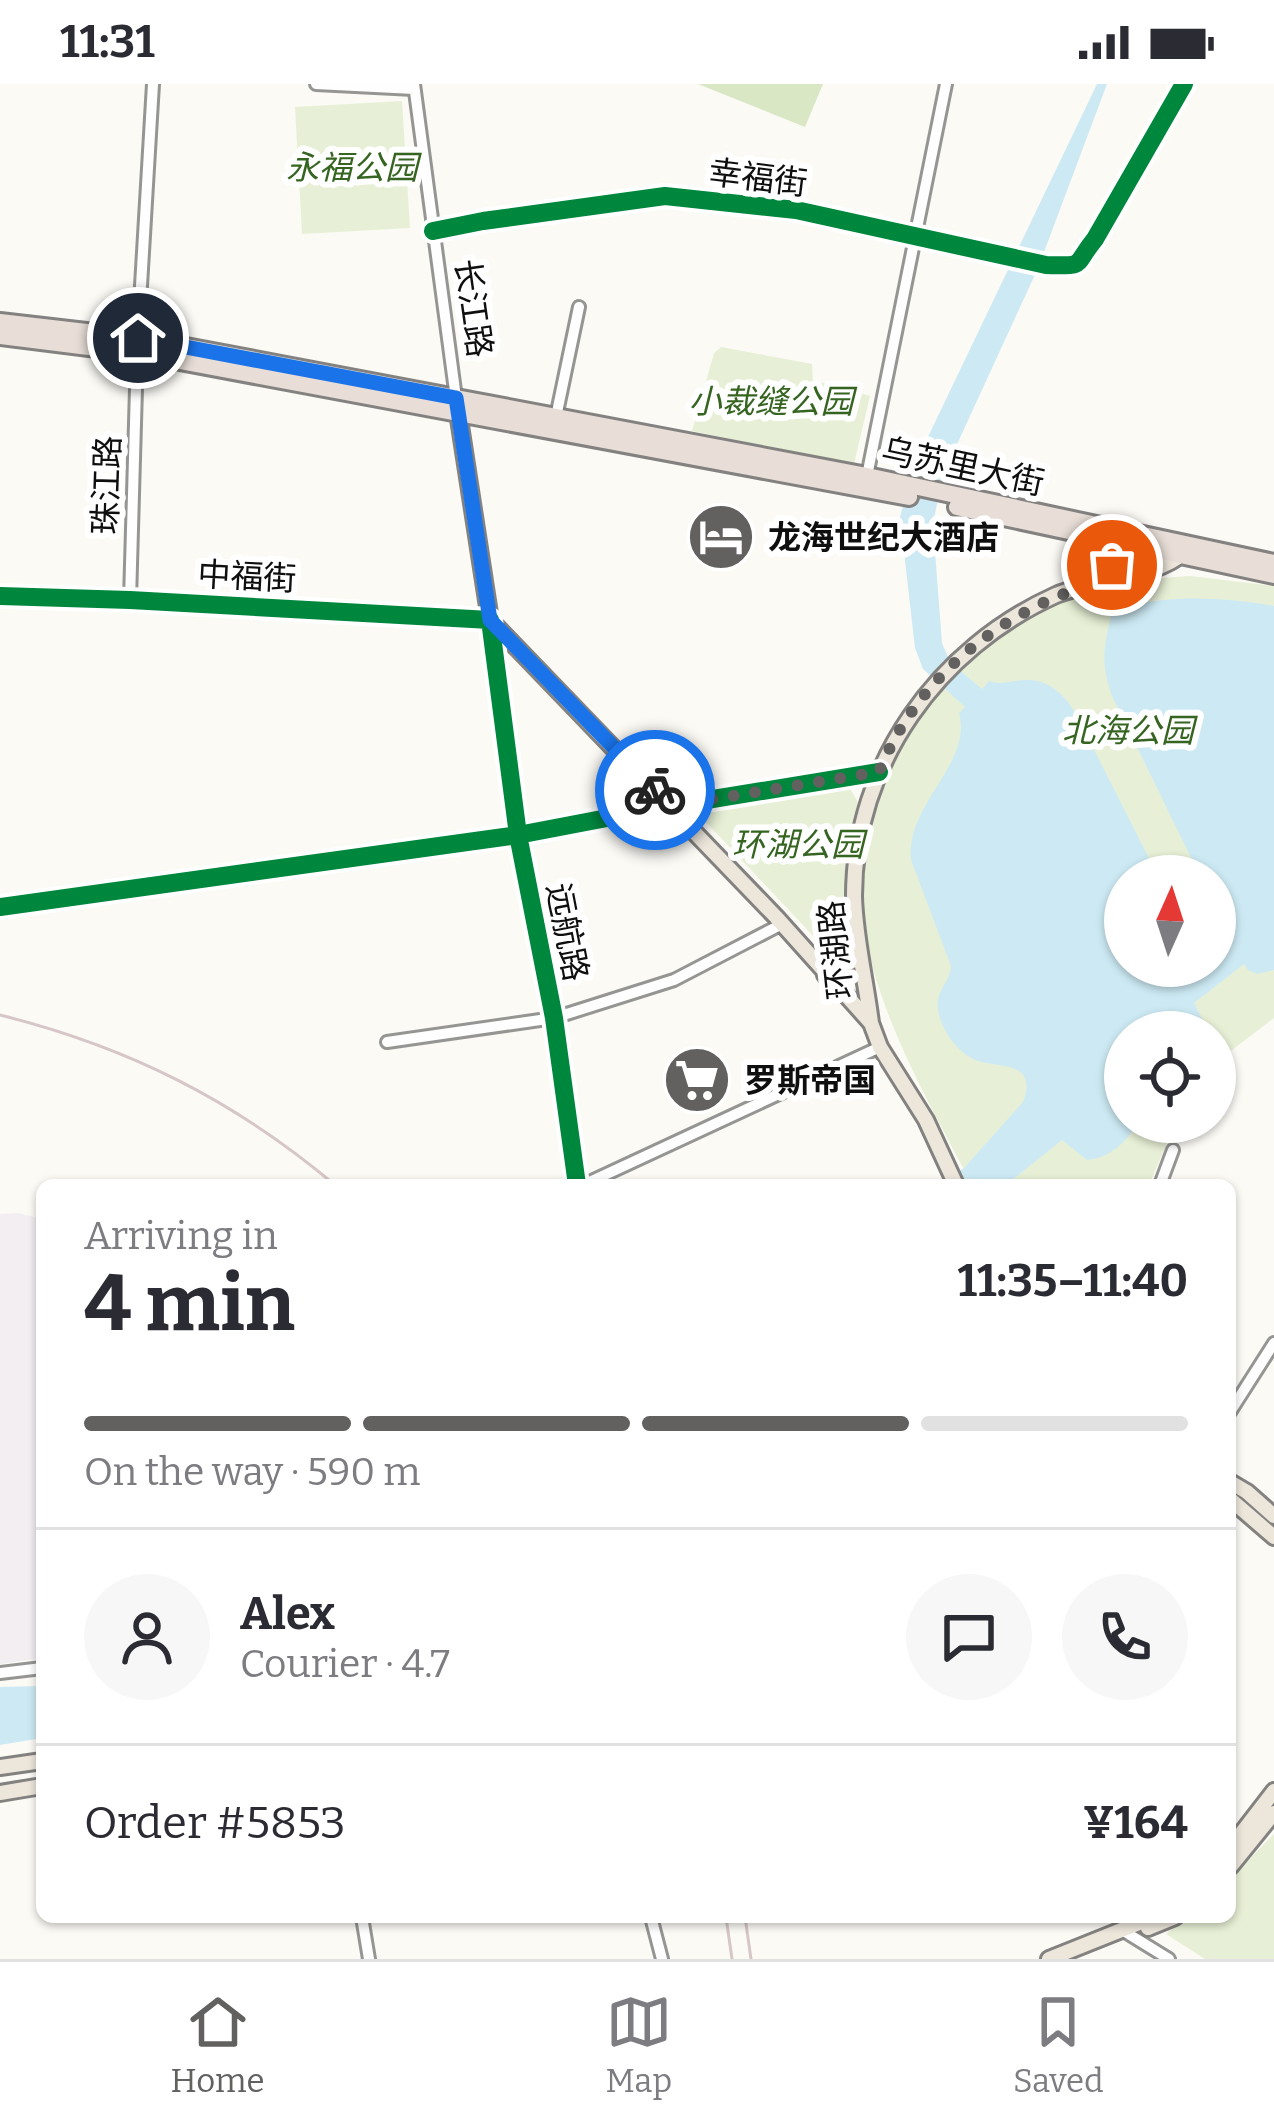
<!DOCTYPE html>
<meta charset="utf-8">
<style>
:root{--surface:#fff;--page:#f7f7f7;--text:#2b2b33;--muted:#7c7c81;--line:#e1e1e2;--accent:#626160}
body{margin:0;font-family:Bitter,"Noto Sans SC",serif;background:var(--page);color:var(--text);height:100vh;display:flex;flex-direction:column;font-size:45px;white-space:nowrap}
*{box-sizing:border-box;margin:0}
p{font-size:39px;color:var(--muted)}
.icon{flex:none;width:66px;height:66px;fill:none;stroke:currentColor;stroke-width:2;stroke-linecap:round;stroke-linejoin:round}
.map{position:relative;flex:1;overflow:hidden}
.panel{position:absolute;left:36px;top:1095px;width:1200px;height:744px;display:flex;flex-direction:column;background:var(--surface);border-radius:18px;box-shadow:0 3px 9px #0004}
.panel>*{flex:none}
.needle{width:78px;rotate:3deg}
.fabs{position:absolute;left:1104px;top:771px;display:grid;gap:24px}
.fabs a{display:grid;place-items:center;width:132px;height:132px;border-radius:50%;background:var(--surface);box-shadow:0 3px 9px #0004;font-size:60px}
.pin{position:absolute;display:grid;place-items:center;width:102px;height:102px;color:#fff;margin:-51px;border:6px solid #fff;border-radius:50%;box-shadow:0 3px 12px #0007}
.courier{position:absolute;display:grid;place-items:center;width:120px;height:120px;margin:-60px;border:9px solid #1a73e8;border-radius:50%;background:#fff;color:#222;box-shadow:0 3px 15px #0007}
.overview em{font-style:normal;font-weight:700}
.overview div{display:flex;flex-direction:column-reverse}
.overview{display:flex;align-items:center;justify-content:space-between;height:204px;padding:0 48px}
h1{font-size:78px;font-weight:700;line-height:90px}
.bar{display:grid;grid-template-columns:repeat(4,1fr);gap:18px 12px;align-content:center;height:144px;padding:0 48px}
.bar i{height:15px;border-radius:9px;background:var(--line)}
.bar .on{background:var(--accent)}
.bar p{grid-column:span 4}
.line{display:flex;align-items:center;gap:30px;padding:0 48px;border-top:3px solid var(--line)}
.line div{flex:1}
.round{display:grid;place-items:center;flex:none;width:126px;height:126px;border-radius:63px;background:var(--page)}
.status{display:flex;justify-content:space-between;align-items:center;height:84px;padding:0 60px;background:var(--surface);direction:ltr}
.status svg{height:33px;fill:currentColor}
.menu{display:flex;justify-content:space-around;align-items:center;height:168px;border-top:3px solid var(--line);background:var(--surface);font-size:33px;color:var(--muted)}
.menu a{display:grid;justify-items:center;gap:6px}
.menu .on{color:var(--accent)}
.map>svg:first-child{display:block}
.industrial{fill:#f2eef1}
.green{fill:#e7f0d6;fill-rule:evenodd}
.forest{fill:#d9e7c4}
.water{fill:#cdeaf4}
.lines{fill:none;stroke-linecap:round;stroke-linejoin:round}
.minor-casing{stroke:#959593;stroke-width:16}
.major-casing{stroke:#838280;stroke-width:20}
.highway-casing{stroke:#838280;stroke-width:22}
.minor{stroke:#fefefe;stroke-width:10}
.major{stroke:#ece6db;stroke-width:14}
.highway{stroke:#e8ded7;stroke-width:16}
.rail{stroke:#d7c6c8;stroke-width:3}
.cycleway-casing{stroke:#fff;stroke-width:26}
.cycleway{stroke:#00873e;stroke-width:18}
.done{stroke:#626160;stroke-width:12;stroke-dasharray:0 21.6}
.route{stroke:#1a73e8;stroke-width:15}
.labels{text-anchor:middle;stroke-width:12;stroke-linejoin:round;paint-order:stroke}
.park-label{font-size:33px;font-style:italic;fill:#366521;stroke:#fff}
.street-label{font-size:33px;fill:#0f0f0f;stroke:#fff}
.poi-label{font-size:33px;font-weight:bold;fill:#0f0f0f;stroke:#fff;text-anchor:start}
</style>
<div class="status"><b>11:31</b><svg viewBox="0 0 49 12"><path d="M0 12V9h3v3zM5 12V6h3v6zM10 12V3h3v9zM15 12V0h3v12zM26 1h20v11H26zM47 4h2v5h-2z"/></svg></div>
<div class="map">
<svg width="1274" height="1875" viewBox="0 0 1274 1875">
<rect width="100%" height="100%" fill="#fbfaf5"/>
<!-- industrial -->
<path class="industrial" d="M18 1129 42 1135V1574L0 1580V1130Z"/>
<!-- green -->
<path class="green" d="M402 17 410 144 302 150 295 23Z
M721 263 812 280 813 296 870 312 854 380 692 347 714 269Z
M1190 492 1274 502V934L1215 979V948H1125V1038H1176L1149 1101 1071 1098 1062 1101H972C930 1020 883 942 865 851 858 814 866 769 875 733 900 635 976 545 1074 512 1112 499 1151 494 1190 492ZM1125 792H1215V882H1125Z
M848 701 859 720 848 778 850 867 836 876 702 734 709 721Z
M1274 1750V1875H1205L1166 1850 1186 1833H1230V1795Z"/>
<!-- forest -->
<path class="forest" d="M698 0H823L805 43Z"/>
<!-- water -->
<path class="water" d="M1097 0H1107L1038 184 942 393 933 441 942 559 950 578 982 605 989 597C1004 602 1014 595 1029 596 1050 596 1066 613 1076 630L1158 792H1125V882H1215V865L1231 855 1215 823V792H1200L1112 612C1101 580 1103 565 1111 532 1147 507 1232 514 1274 522V886L1257 890 1248 886 1244 880 1194 919 1208 946 1206 948H1125V1038H1138C1128 1057 1110 1074 1087 1076L1062 1056 1006 1101H937L964 1084 1023 1018C1038 977 1000 984 978 977 958 970 941 946 938 926 935 907 950 899 951 882L911 776C905 720 973 680 959 629L965 623 923 585 915 564 900 433 914 382Z
M42 1602V1654L0 1661V1603Z"/>
<g class="lines">
<defs>
<path id="minor" d="M316 0 414 5
M414 0 456 314
M433 147 483 137 665 112 796 126 1046 181C1087 182 1072 183 1095 155L1184 0
M556 333 579 223
M866 397 946 0
M0 512 130 516 490 536 518 751 554 934 577 1101
M130 516 137 269 153 0
M0 823 518 751 670 722 879 688
M387 958 554 934 674 896 782 840
M583 1101 880 963
M1160 1101 1173 1066
M1230 1328 1274 1259
M0 1589 42 1584
M362 1833 369 1875
M651 1833 662 1875
M1122 1846 1169 1875"/>
<path id="major" d="M457 322 490 536 776 833 871 939 880 963 926 1036 956 1101
M825 891 860 873
M871 939C866 897 855 855 854 812 854 680 938 564 1056 511 1093 495 1158 494 1184 468
M1230 1398 1247 1408 1274 1432
M1230 1415 1274 1453
M0 1683 42 1677
M0 1709 42 1702
M1230 1764 1274 1707
M1230 1783 1274 1729
M1148 1844 1175 1833
M1049 1875 1154 1833"/>
<path id="highway" d="M0 238 138 254 456 314 867 392 1274 479
M0 252 137 269 909 413
M957 423 1274 491
M1102 497 1112 481 1108 456"/>
</defs>
<!-- minor casing -->
<use href="#minor" class="minor-casing"/>
<!-- major casing -->
<use href="#major" class="major-casing"/>
<!-- highway casing -->
<use href="#highway" class="highway-casing"/>
<!-- minor -->
<use href="#minor" class="minor"/>
<!-- major -->
<use href="#major" class="major"/>
<!-- highway -->
<use href="#highway" class="highway"/>
<!-- rail -->
<path class="rail" d="M0 931C128 963 234 1016 335 1101
M726 1833 732 1875
M745 1833 751 1875"/>
<defs>
<path id="cycleway" d="M433 147 483 137 665 112 796 126 1046 181C1087 182 1072 183 1095 155L1184 0
M0 512 130 516 490 536 518 751 554 934 577 1101
M0 823 518 751 670 722 879 688"/>
</defs>
<!-- cycleway casing -->
<use href="#cycleway" class="cycleway-casing"/>
<!-- cycleway -->
<use href="#cycleway" class="cycleway"/>
</g>
<g class="lines">
<!-- done -->
<path class="done" d="M655 706 670 722 879 688C917 592 1005 524 1102 497L1112 481"/>
<!-- route -->
<path class="route" d="M138 254 456 314 490 536 655 706"/>
</g>
<!-- icons -->
<defs>
<symbol id="hotel-disc" viewBox="-11 -11 22 22"><circle r="9.5" fill="#626160" stroke="#fff"/><path d="M-6-4.5h1.5V1H6V5H4.5V3h-9V5H-6ZM-4 0a1.8 1.8 0 1 1 3.6 0ZM.5 0V-2.5h3Q6-2.5 6 0Z" fill="#fff"/></symbol>
<symbol id="supermarket-disc" viewBox="-11 -11 22 22"><circle r="9.5" fill="#626160" stroke="#fff"/><path d="M-6-5.5h2.5l.6 2H6L4.5 2H-2.5L-4.4-4H-6ZM-1.5 3.2a1.3 1.3 0 1 0 .1 0ZM3 3.2a1.3 1.3 0 1 0 .1 0Z" fill="#fff"/></symbol>
</defs>
<g fill-rule="evenodd">
<use href="#hotel-disc" x="683" y="415" width="76" height="76"/>
<use href="#supermarket-disc" x="659" y="958" width="76" height="76"/>
</g>
<g class="labels">
<!-- park labels -->
<g class="park-label">
<text x="352" y="95">永福公园</text>
<text x="771" y="329">小裁缝公园</text>
<text x="1128" y="658">北海公园</text>
<text x="798" y="772">环湖公园</text>
</g>
<!-- street labels -->
<g class="street-label">
<text transform="translate(758 93) rotate(7)" y="12">幸福街</text>
<text transform="translate(474 224) rotate(82)" y="12">长江路</text>
<text transform="translate(963 382) rotate(12)" y="12">乌苏里大街</text>
<text transform="translate(106 401) rotate(-88)" y="12">珠江路</text>
<text transform="translate(247 492) rotate(3)" y="12">中福街</text>
<text transform="translate(568 848) rotate(79)" y="12">远航路</text>
<text transform="translate(835 866) rotate(-96)" y="12">环湖路</text>
</g>
<!-- poi labels -->
<g class="poi-label">
<text x="768" y="465">龙海世纪大酒店</text>
<text x="744" y="1008">罗斯帝国</text>
</g>
</g>
</svg>
<div class="fabs">
<a><svg class="needle" viewBox="-14 -14 28 28"><path d="M0-13l5 13h-10z" fill="#e53935"/><path d="M0 13l5-13h-10z" fill="#7c7c81"/></svg></a>
<a><svg class="icon" aria-label="locate" viewBox="0 0 24 24"><circle cx="12" cy="12" r="6"/><path d="M12 2v4M12 18v4M2 12h4M18 12h4"/></svg></a>
</div>
<div class="pin" style="left:1112px;top:481px;background:#ea580c"><svg class="icon" aria-label="bag" viewBox="0 0 24 24"><path d="M5 8h14l-1 12H6zM9 8a3 3 0 0 1 6 0"/></svg></div>
<div class="pin" style="left:138px;top:254px;background:#1f2937"><svg class="icon" aria-label="home" viewBox="0 0 24 24"><path d="M3 11l9-7 9 7M6 9v11h12V9"/></svg></div>
<div class="courier" style="left:655px;top:706px"><svg class="icon" aria-label="bike" viewBox="0 0 24 24"><circle cx="6" cy="16" r="4"/><circle cx="18" cy="16" r="4"/><path d="M6 16l4-8h5l3 8M10 8l3 8H6M13 5h3"/></svg></div>
<section class="panel">
<div class="overview"><div><h1>4 min</h1><p>Arriving in</p></div><em>11:35–11:40</em></div>
<div class="bar"><i class="on"></i><i class="on"></i><i class="on"></i><i></i><p>On the way · 590 m</p></div>
<div class="line" style="height:216px"><a class="round"><svg class="icon" aria-label="person" viewBox="0 0 24 24"><circle cx="12" cy="8" r="4"/><path d="M4 21q1-7 8-7t8 7"/></svg></a><div><b>Alex</b><p>Courier · 4.7</p></div><a class="round"><svg class="icon" aria-label="chat" viewBox="0 0 24 24"><path d="M4 5h16v11H9l-5 4z"/></svg></a><a class="round"><svg class="icon" aria-label="phone" viewBox="0 0 24 24"><path d="M5 4h4l2 5-3 2q2 4 5 5l2-3 5 2v4C11 20 4 13 5 4z"/></svg></a></div>
<div class="line" style="height:156px"><div>Order #5853</div><b>¥164</b></div>
</section>
</div>
<nav class="menu">
<a class="on"><svg class="icon" aria-label="home" viewBox="0 0 24 24"><path d="M3 11l9-7 9 7M6 9v11h12V9"/></svg>Home</a>
<a><svg class="icon" aria-label="map" viewBox="0 0 24 24"><path d="M3 6l6-2 6 2 6-2v14l-6 2-6-2-6 2zM9 4v14M15 6v14"/></svg>Map</a>
<a><svg class="icon" aria-label="saved" viewBox="0 0 24 24"><path d="M7 4h10v16l-5-4-5 4z"/></svg>Saved</a>
</nav>
